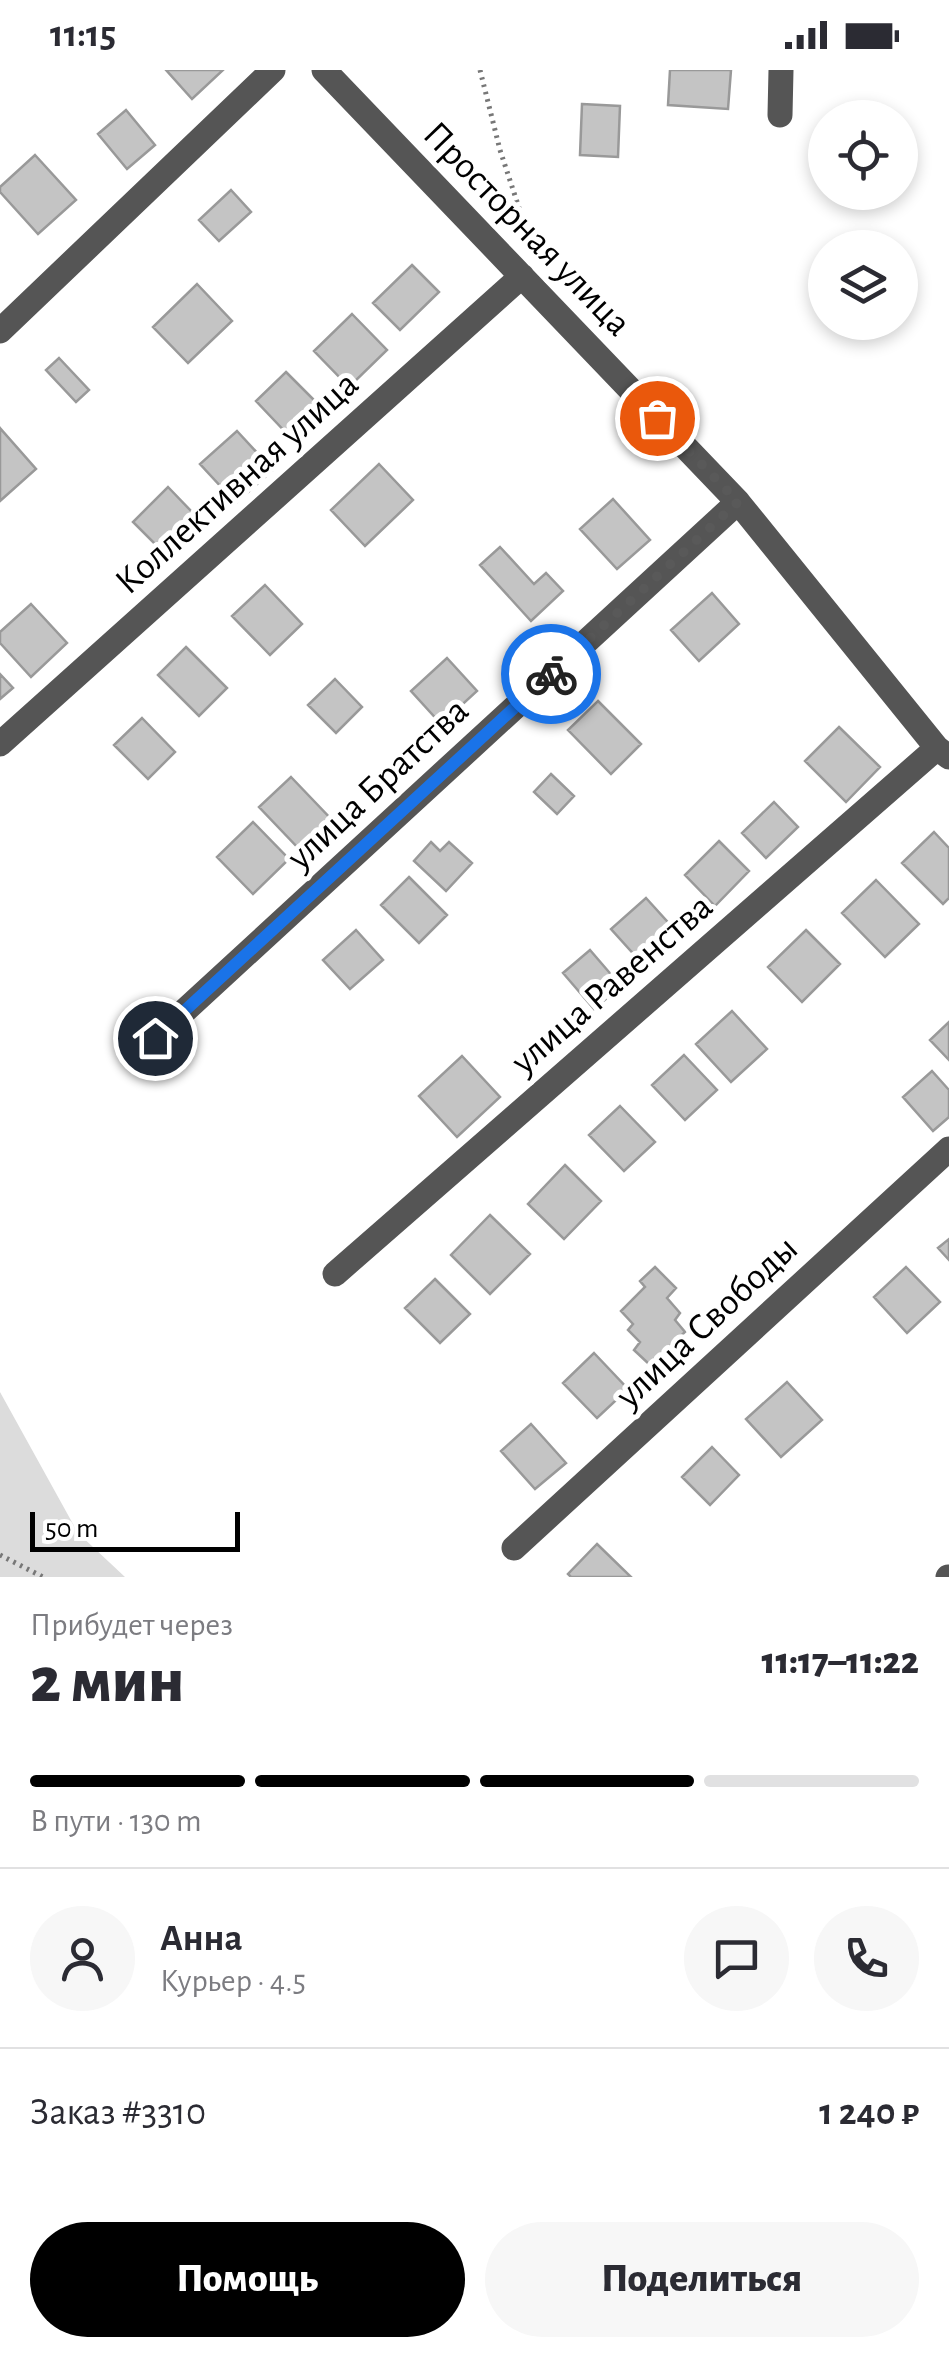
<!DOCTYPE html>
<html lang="ru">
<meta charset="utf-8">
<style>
:root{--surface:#fff;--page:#f7f7f7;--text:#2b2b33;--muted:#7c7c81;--line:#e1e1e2;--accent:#000}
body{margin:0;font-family:"Alegreya Sans",sans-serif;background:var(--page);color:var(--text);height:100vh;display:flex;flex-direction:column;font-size:38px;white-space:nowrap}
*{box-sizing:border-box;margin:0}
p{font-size:32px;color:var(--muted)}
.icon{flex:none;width:55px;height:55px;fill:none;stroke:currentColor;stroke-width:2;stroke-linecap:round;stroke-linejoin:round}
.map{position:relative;height:1507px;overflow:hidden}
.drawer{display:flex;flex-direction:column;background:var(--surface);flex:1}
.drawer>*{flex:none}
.buttons{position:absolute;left:808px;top:30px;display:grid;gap:20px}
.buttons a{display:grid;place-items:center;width:110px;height:110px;border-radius:50%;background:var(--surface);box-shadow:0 5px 15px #0003;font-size:50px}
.scale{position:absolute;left:30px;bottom:25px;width:210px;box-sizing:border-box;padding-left:10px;border:5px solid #000;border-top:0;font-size:28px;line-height:35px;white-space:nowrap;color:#000;-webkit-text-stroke:8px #fff;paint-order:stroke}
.pin{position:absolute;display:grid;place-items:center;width:85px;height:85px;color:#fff;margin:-42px;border:5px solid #fff;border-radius:50%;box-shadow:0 2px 10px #0007}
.courier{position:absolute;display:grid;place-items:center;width:100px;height:100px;margin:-50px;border:8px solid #1a73e8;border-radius:50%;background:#fff;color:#222;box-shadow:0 2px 12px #0007}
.summary em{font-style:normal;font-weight:800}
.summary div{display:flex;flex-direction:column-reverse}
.summary{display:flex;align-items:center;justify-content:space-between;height:170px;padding:0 30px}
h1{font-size:65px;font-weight:800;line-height:75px}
.bar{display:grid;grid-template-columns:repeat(4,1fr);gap:15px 10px;align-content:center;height:120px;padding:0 30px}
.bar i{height:12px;border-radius:8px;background:var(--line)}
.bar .selected{background:var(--accent)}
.bar p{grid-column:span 4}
.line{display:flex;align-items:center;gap:25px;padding:0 30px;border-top:2px solid var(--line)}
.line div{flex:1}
.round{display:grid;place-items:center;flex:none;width:105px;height:105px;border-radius:52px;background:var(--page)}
.action{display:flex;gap:20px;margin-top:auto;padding:20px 30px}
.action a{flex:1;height:115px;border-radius:60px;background:var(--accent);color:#fff;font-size:40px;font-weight:800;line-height:115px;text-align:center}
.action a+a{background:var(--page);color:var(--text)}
.status{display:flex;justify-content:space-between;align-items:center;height:70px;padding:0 50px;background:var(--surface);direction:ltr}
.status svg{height:28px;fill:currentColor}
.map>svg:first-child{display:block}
.green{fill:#dcdcdc}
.building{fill:#c4c4c4;stroke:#999;stroke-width:2.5}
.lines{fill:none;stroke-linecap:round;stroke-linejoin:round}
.path{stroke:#777;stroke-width:5;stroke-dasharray:2.5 5;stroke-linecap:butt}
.minor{stroke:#555;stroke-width:25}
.done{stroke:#595959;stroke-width:10;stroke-dasharray:0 18}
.route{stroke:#1a73e8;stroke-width:12}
.labels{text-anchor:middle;stroke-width:10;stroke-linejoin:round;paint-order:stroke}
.street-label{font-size:38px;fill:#000;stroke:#fff}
</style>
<div class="status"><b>11:15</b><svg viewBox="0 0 49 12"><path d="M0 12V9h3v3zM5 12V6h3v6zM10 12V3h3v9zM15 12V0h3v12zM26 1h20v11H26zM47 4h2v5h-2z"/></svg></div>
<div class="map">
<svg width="949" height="1507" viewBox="0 0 949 1507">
<rect width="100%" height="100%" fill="#fff"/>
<!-- green -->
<path class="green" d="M0 1322 78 1463 125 1507H0Z"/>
<!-- building -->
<path class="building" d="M166 0H223L192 29Z
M670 0H731L728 39 668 35Z
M582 34 620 36 618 87 580 85Z
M126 40 155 75 127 99 98 64Z
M35 85 76 130 38 164 0 122V117Z
M231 120 251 142 219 171 199 150Z
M412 195 439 222 400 260 373 233Z
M197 214 232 251 188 293 153 257Z
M352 244 387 280 349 317 314 281Z
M59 288 89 320 76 332 46 300Z
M286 302 323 339 292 369 256 331Z
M0 358 36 399 0 431Z
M237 361 273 400 236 433 200 394Z
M379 394 413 430 365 476 331 440Z
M168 417 193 443 158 477 133 452Z
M613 429 650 470 617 499 580 459Z
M500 477 534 514 546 503 563 521 531 551 480 495Z
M265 515 302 554 270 585 232 546Z
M712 523 739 554 699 591 671 560Z
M31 534 67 573 31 607 0 573V562Z
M186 577 227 618 199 646 158 605Z
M447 588 477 621 441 654 411 621Z
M0 604 13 618 0 629Z
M335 609 362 637 336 663 308 635Z
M598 631 641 674 611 704 568 660Z
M142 648 175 682 148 709 114 675Z
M839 657 880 697 846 732 805 691Z
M551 704 574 726 557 744 534 722Z
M291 707 333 751 301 781 259 737Z
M774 732 798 757 766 788 742 763Z
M253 752 289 789 253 824 217 787Z
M934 762 949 778V828L943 834 902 793Z
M719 771 749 801 715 836 685 805Z
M431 772 440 781 449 772 472 793 446 821 414 791Z
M409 807 447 845 419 873 381 835Z
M876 810 919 854 885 887 842 843Z
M646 828 674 859 639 890 611 859Z
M356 860 383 890 350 919 323 890Z
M806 860 840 894 802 932 768 897Z
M590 880 621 916 594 939 563 903Z
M732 941 767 979 731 1012 696 974Z
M949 952V990L930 970Z
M684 985 717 1020 685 1050 652 1015Z
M462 986 500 1027 457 1067 419 1026Z
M932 1001 949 1020V1047L933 1061 903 1027Z
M620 1036 655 1072 624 1101 589 1065Z
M565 1095 601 1131 564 1169 528 1134Z
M490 1145 530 1184 490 1224 451 1185Z
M949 1169V1190L938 1178Z
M655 1197 676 1218 667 1228 680 1243 675 1250 685 1262 650 1295 634 1280 640 1272 628 1260 633 1254 621 1241 645 1217 640 1211Z
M906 1197 940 1232 907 1263 874 1227Z
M435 1209 470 1244 440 1273 405 1238Z
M594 1283 628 1319 597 1348 563 1313Z
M787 1312 822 1350 781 1387 746 1349Z
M531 1354 566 1393 535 1419 501 1381Z
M712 1377 739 1405 710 1435 682 1407Z
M597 1474 631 1507H571L568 1504Z"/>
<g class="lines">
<!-- path -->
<path class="path" d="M480 0 500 80 522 147 513 164
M0 1485 43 1507"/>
<!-- minor -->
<path class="minor" d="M324 0 738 432 937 678 949 687
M780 45 781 0
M0 261 273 0
M0 674 522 206
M155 968 738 432
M335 1204 937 678
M514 1478 949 1079
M948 1507H949"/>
</g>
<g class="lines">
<!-- done -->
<path class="done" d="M551 604 738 432 657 348"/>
<!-- route -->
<path class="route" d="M155 968 551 604"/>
</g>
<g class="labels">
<!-- street labels -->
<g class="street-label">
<text transform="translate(528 158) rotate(46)" y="13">Просторная улица</text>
<text transform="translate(236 412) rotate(-42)" y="13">Коллективная улица</text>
<text transform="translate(377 713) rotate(-43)" y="13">улица Братства</text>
<text transform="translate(611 913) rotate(-41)" y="13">улица Равенства</text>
<text transform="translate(706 1251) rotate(-43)" y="13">улица Свободы</text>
</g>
</g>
</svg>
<div class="buttons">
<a><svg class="icon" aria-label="locate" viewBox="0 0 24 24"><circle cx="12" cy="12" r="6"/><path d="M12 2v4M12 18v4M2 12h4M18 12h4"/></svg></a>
<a><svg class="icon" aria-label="layers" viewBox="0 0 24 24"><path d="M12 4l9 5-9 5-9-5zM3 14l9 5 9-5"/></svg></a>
</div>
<div class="scale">50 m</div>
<div class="pin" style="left:657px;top:348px;background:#ea580c"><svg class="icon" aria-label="bag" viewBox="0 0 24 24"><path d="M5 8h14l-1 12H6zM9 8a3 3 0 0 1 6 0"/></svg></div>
<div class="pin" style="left:155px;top:968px;background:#1f2937"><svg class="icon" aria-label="home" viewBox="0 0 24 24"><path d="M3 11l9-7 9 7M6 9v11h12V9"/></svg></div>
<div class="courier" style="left:551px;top:604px"><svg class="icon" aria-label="bike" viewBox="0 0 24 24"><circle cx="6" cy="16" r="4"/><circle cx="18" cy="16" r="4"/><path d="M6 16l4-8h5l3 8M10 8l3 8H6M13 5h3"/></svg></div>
</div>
<section class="drawer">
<div class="summary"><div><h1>2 мин</h1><p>Прибудет через</p></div><em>11:17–11:22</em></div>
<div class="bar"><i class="selected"></i><i class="selected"></i><i class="selected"></i><i></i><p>В пути · 130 m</p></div>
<div class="line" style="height:180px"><a class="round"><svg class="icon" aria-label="person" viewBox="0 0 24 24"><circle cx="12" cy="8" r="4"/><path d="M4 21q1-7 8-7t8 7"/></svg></a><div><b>Анна</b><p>Курьер · 4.5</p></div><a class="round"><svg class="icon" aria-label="chat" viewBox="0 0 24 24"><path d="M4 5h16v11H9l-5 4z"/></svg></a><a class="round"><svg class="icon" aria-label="phone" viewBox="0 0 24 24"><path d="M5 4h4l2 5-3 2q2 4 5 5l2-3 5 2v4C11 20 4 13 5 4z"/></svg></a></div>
<div class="line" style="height:130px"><div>Заказ #3310</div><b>1 240 ₽</b></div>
<div class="action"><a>Помощь</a><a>Поделиться</a></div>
</section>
